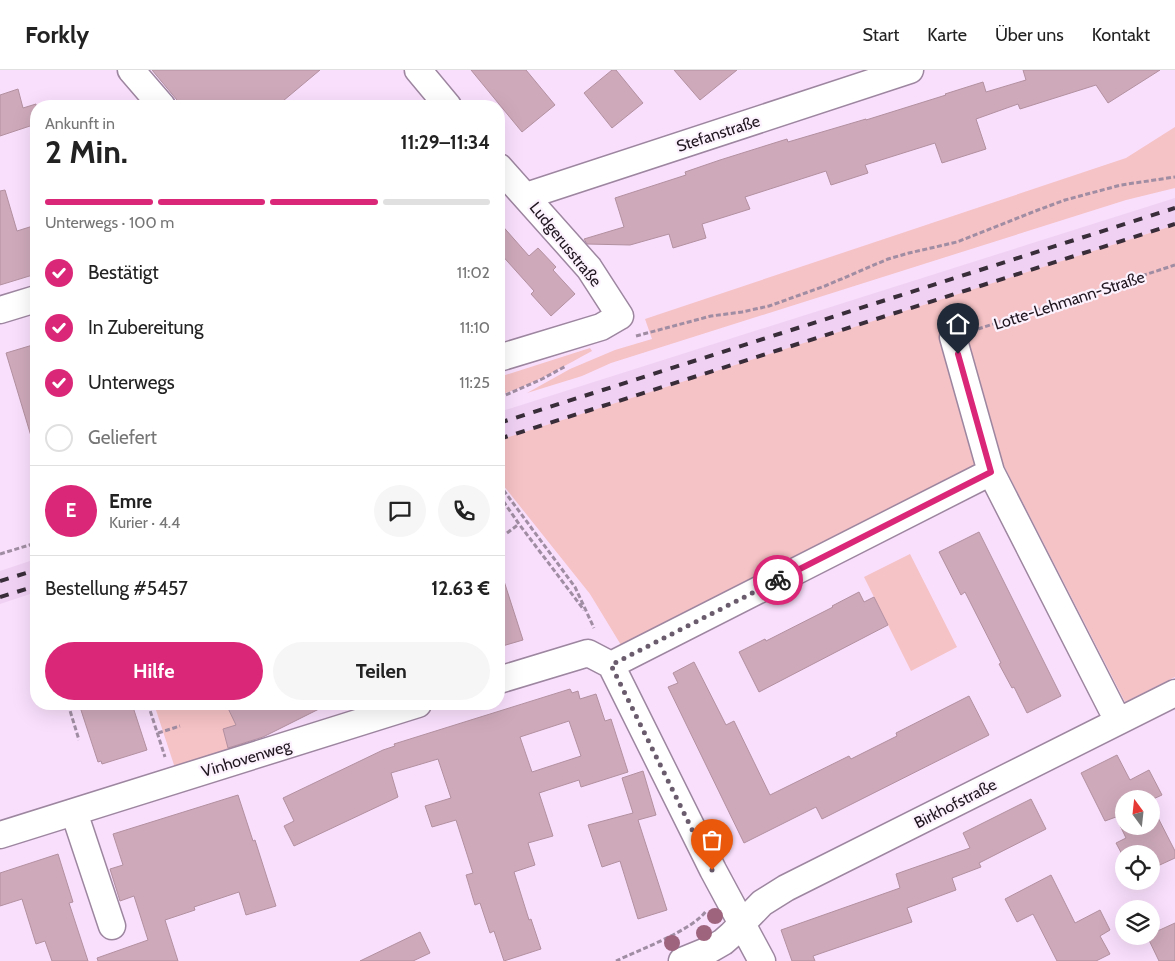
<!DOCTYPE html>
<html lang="de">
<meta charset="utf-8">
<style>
:root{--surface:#fff;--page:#f6f6f6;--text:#222;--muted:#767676;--line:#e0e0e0;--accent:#db2777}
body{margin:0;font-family:Cabin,sans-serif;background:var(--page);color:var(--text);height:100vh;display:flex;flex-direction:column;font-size:19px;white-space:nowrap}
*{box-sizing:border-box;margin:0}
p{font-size:16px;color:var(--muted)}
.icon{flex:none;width:28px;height:28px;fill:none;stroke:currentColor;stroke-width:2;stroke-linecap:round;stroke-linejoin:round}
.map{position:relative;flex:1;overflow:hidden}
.drawer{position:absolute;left:30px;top:30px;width:475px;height:610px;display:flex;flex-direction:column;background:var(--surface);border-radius:20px;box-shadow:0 5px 20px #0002}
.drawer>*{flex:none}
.needle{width:32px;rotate:345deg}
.controls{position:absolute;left:1115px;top:720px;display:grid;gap:10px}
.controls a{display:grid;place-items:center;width:45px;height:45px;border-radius:50%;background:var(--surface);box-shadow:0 5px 20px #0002;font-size:25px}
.pin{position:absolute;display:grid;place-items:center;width:42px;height:42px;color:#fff;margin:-51px -21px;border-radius:50% 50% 50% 0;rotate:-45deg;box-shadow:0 0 5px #0007}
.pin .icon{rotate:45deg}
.courier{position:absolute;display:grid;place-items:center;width:50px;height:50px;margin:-25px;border:4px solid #db2777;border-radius:50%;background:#fff;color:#222;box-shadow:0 1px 6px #0007}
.headline em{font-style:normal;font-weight:700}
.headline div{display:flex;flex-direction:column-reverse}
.headline{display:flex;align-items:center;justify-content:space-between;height:85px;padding:0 15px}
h1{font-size:32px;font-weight:700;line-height:38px}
.bar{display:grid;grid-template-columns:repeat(4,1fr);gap:8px 5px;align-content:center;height:60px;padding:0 15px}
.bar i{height:6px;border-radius:4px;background:var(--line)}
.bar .selected{background:var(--accent)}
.bar p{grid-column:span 4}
.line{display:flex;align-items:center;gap:12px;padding:0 15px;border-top:1px solid var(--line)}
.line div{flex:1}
.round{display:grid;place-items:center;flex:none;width:52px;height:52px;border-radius:26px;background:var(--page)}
ol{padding:0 15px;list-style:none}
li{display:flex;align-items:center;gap:15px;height:55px}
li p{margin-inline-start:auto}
li .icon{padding:5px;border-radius:50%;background:var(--accent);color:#fff;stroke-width:4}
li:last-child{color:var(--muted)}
li i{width:28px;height:28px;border:2px solid var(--line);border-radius:50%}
.button{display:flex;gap:10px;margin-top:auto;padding:10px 15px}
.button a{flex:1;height:58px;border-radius:30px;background:var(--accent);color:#fff;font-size:20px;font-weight:700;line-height:58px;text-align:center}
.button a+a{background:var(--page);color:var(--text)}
header{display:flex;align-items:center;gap:30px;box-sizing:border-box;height:70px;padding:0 25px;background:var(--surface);border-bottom:1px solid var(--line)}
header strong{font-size:24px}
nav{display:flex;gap:28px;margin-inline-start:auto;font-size:18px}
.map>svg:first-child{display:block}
.built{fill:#f0d1f4}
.green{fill:#f5c2c5}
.building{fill:#cea9ba;stroke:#b390a0;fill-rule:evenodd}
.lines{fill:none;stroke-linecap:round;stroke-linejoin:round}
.minor-casing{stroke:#9d86a0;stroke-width:29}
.path{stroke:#a08da3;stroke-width:3;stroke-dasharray:5 2.5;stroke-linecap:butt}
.minor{stroke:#fff;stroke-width:26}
.rail{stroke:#382d39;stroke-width:4;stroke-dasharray:9 9;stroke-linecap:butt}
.tree{fill:#9e647e}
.done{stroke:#6b5c6d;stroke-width:5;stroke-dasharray:0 9}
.route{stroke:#db2777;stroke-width:6}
.labels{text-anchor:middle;stroke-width:4.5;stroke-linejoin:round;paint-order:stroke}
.street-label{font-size:16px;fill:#1f1620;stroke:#fcf2fe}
</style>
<header>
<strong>Forkly</strong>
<nav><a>Start</a><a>Karte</a><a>Über uns</a><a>Kontakt</a></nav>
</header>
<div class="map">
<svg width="1175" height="891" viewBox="0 0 1175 891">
<rect width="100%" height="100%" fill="#f9dffc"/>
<!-- built -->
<path class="built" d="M1175 128V155L499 370V342Z
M36 489V522L0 534V501Z"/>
<!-- green -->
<path class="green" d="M1175 57V118L1126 130 611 293 582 306 527 323 570 299 615 280 652 269 645 249 1126 88Z
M1175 155V607L1125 632 1000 388 621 575 590 524 499 410V370Z
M590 278 592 281C562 297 531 316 499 325V307Z
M910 484 957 577 911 601 864 507Z
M154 634H226L246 676 175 698Z"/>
<!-- building -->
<path class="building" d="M152 0H320L277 36H182Z
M471 0H526L555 35 522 62Z
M612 0H616L643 33 612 58 584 23Z
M674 0H737L700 30Z
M1023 0H1160L1108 33 1096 15 1020 39 1018 34 976 49 986 79 942 93 935 73 865 95 868 103 831 115 826 101 745 127 750 139 702 154 706 168 673 178 669 164 630 175 587 174 584 169 624 157 615 128 686 105 685 102 720 90 787 69 788 72 866 49V50L946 25 945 24 983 12 986 22 1026 10Z
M18 19 23 38 36 34V54L0 66V25Z
M5 120 17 161 36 155V204L0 215V121Z
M499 152 529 186 538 178 556 197 553 200 575 224 551 246 531 224 534 221 499 182Z
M36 274V365L31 366 6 283Z
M979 462 1061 626 1027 643 1014 617 1012 618 999 594 1001 593 965 522 961 525 939 482Z
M499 508H503L523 570 499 577Z
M859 522 864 532 874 527 888 555 759 622 739 582 765 569 766 571 833 537 832 536Z
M694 592 726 655 734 651 770 725 849 686 851 689 897 666 896 663 969 626 989 665 822 749 816 737 744 773 668 617 678 613 673 603Z
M570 619 572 623 578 621 580 629 596 624 605 651 611 649 628 702 581 717 579 710 539 723 553 766 528 773 535 795 514 802 529 850 531 849 541 879 504 891 494 861 490 863 480 833 475 835 466 805 473 803 456 750 432 757 425 736 451 728 438 689 391 703 398 727 294 776 284 756 294 751 283 728 383 680 395 676 394 674ZM569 651 581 686 532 702 520 667Z
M79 634H132L147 680 102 694 101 691 98 692Z
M226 634H329L263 667 228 678 223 659 236 655Z
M1117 685 1130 710 1149 700 1162 725 1151 730V729H1124V756H1151V734L1175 781V788L1151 799V784H1124V788L1116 773 1126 768 1116 747 1105 751 1081 703Z
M643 701 656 745 638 750 667 840 638 849 620 791 602 797 588 755 633 743 622 708Z
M238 725 253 771 255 770 276 836 246 845 239 822 194 837 195 840 165 850 178 891H98L97 888 148 870 134 826 120 831 110 799 123 795 113 764Z
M1031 729 1046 759 979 793 981 797 952 808 956 820 907 838 912 852 813 886 815 891H792L781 860 900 818 896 804 970 778 963 763Z
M58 784 73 832 69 833 88 891H52L45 871 36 874 22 829 0 836V803Z
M1051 805 1075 853 1100 840 1110 860 1100 866 1110 884 1096 891H1057L1033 844 1017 852 1005 829Z
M1175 853V891H1159L1147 866H1151V864Z
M420 862 430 883 413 891H360Z"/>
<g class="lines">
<defs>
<path id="minor" d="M131 0 162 36
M418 0 448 36
M499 97 589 198 620 246 601 257 499 288
M526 126 910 0
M0 240 36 229
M953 267 991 402 1118 651
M611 595 991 402
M611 595 713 800 762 891
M499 610 588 583 611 595
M74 742 112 856
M0 765 418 634
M682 891 709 880 723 872 731 865 762 833 786 818 1175 623"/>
</defs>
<!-- minor casing -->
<use href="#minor" class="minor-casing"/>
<!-- path -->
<path class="path" d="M978 259 1175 195
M636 266 711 246 742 242 769 236 825 216 888 189 909 183 957 172 1038 140 1065 130 1121 115 1175 107
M499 328 542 309 566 296
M499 414 575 517 594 558
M499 425 519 454 584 540
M507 463 519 454
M0 484 36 473
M68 634 79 670
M148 634 165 687
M158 663 180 656
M616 891C639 880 693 860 706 841"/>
<!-- minor -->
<use href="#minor" class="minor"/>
<!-- rail -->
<path class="rail" d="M499 353 1175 138
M499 369 1175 154
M0 511 36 500
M0 527 36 516"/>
</g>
<!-- trees -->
<g class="tree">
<circle cx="715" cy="846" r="8"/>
<circle cx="704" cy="863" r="8"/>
<circle cx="672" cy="873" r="8"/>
</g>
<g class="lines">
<!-- done -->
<path class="done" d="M712 800 611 595 778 510"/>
<!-- route -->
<path class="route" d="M778 510 991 402 958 284"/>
</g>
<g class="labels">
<!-- street labels -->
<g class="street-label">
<text transform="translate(718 63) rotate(-18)" y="6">Stefanstraße</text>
<text transform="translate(566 174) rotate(51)" y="6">Ludgerusstraße</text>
<text transform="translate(1069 230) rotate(-18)" y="6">Lotte-Lehmann-Straße</text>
<text transform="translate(246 688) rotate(-17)" y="6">Vinhovenweg</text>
<text transform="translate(955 733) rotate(-27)" y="6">Birkhofstraße</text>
</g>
</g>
</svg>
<div class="controls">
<a><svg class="needle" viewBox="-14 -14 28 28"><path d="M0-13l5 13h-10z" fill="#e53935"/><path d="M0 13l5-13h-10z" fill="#767676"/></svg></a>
<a><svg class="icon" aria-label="locate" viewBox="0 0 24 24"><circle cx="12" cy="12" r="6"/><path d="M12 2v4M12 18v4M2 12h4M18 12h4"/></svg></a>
<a><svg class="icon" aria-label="layers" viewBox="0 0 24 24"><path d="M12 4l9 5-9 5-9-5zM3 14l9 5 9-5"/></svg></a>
</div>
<div class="pin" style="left:712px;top:800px;background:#ea580c"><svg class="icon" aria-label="bag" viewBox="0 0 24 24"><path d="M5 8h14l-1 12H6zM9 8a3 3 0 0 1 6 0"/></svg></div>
<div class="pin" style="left:958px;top:284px;background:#1f2937"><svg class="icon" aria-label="home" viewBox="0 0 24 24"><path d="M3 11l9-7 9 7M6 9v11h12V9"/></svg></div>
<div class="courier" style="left:778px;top:510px"><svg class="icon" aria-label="bike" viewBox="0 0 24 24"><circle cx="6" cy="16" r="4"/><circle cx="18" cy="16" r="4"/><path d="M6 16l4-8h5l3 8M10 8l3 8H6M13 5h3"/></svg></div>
<section class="drawer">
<div class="headline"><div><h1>2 Min.</h1><p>Ankunft in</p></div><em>11:29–11:34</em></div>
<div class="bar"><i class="selected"></i><i class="selected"></i><i class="selected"></i><i></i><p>Unterwegs · 100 m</p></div>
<ol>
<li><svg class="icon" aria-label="check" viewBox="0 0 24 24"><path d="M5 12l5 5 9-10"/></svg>Bestätigt<p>11:02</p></li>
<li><svg class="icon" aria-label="check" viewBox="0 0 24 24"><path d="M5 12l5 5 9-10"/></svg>In Zubereitung<p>11:10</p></li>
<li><svg class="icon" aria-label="check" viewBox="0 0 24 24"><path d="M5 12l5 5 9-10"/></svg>Unterwegs<p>11:25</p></li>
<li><i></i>Geliefert</li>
</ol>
<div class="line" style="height:90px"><b class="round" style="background:var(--accent);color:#fff">E</b><div><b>Emre</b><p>Kurier · 4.4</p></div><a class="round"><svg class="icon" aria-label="chat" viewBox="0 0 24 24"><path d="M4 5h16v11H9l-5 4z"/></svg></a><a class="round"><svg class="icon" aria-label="phone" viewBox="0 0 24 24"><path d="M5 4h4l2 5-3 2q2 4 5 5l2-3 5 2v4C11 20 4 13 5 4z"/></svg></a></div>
<div class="line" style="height:65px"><div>Bestellung #5457</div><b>12.63 €</b></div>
<div class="button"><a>Hilfe</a><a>Teilen</a></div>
</section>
</div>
